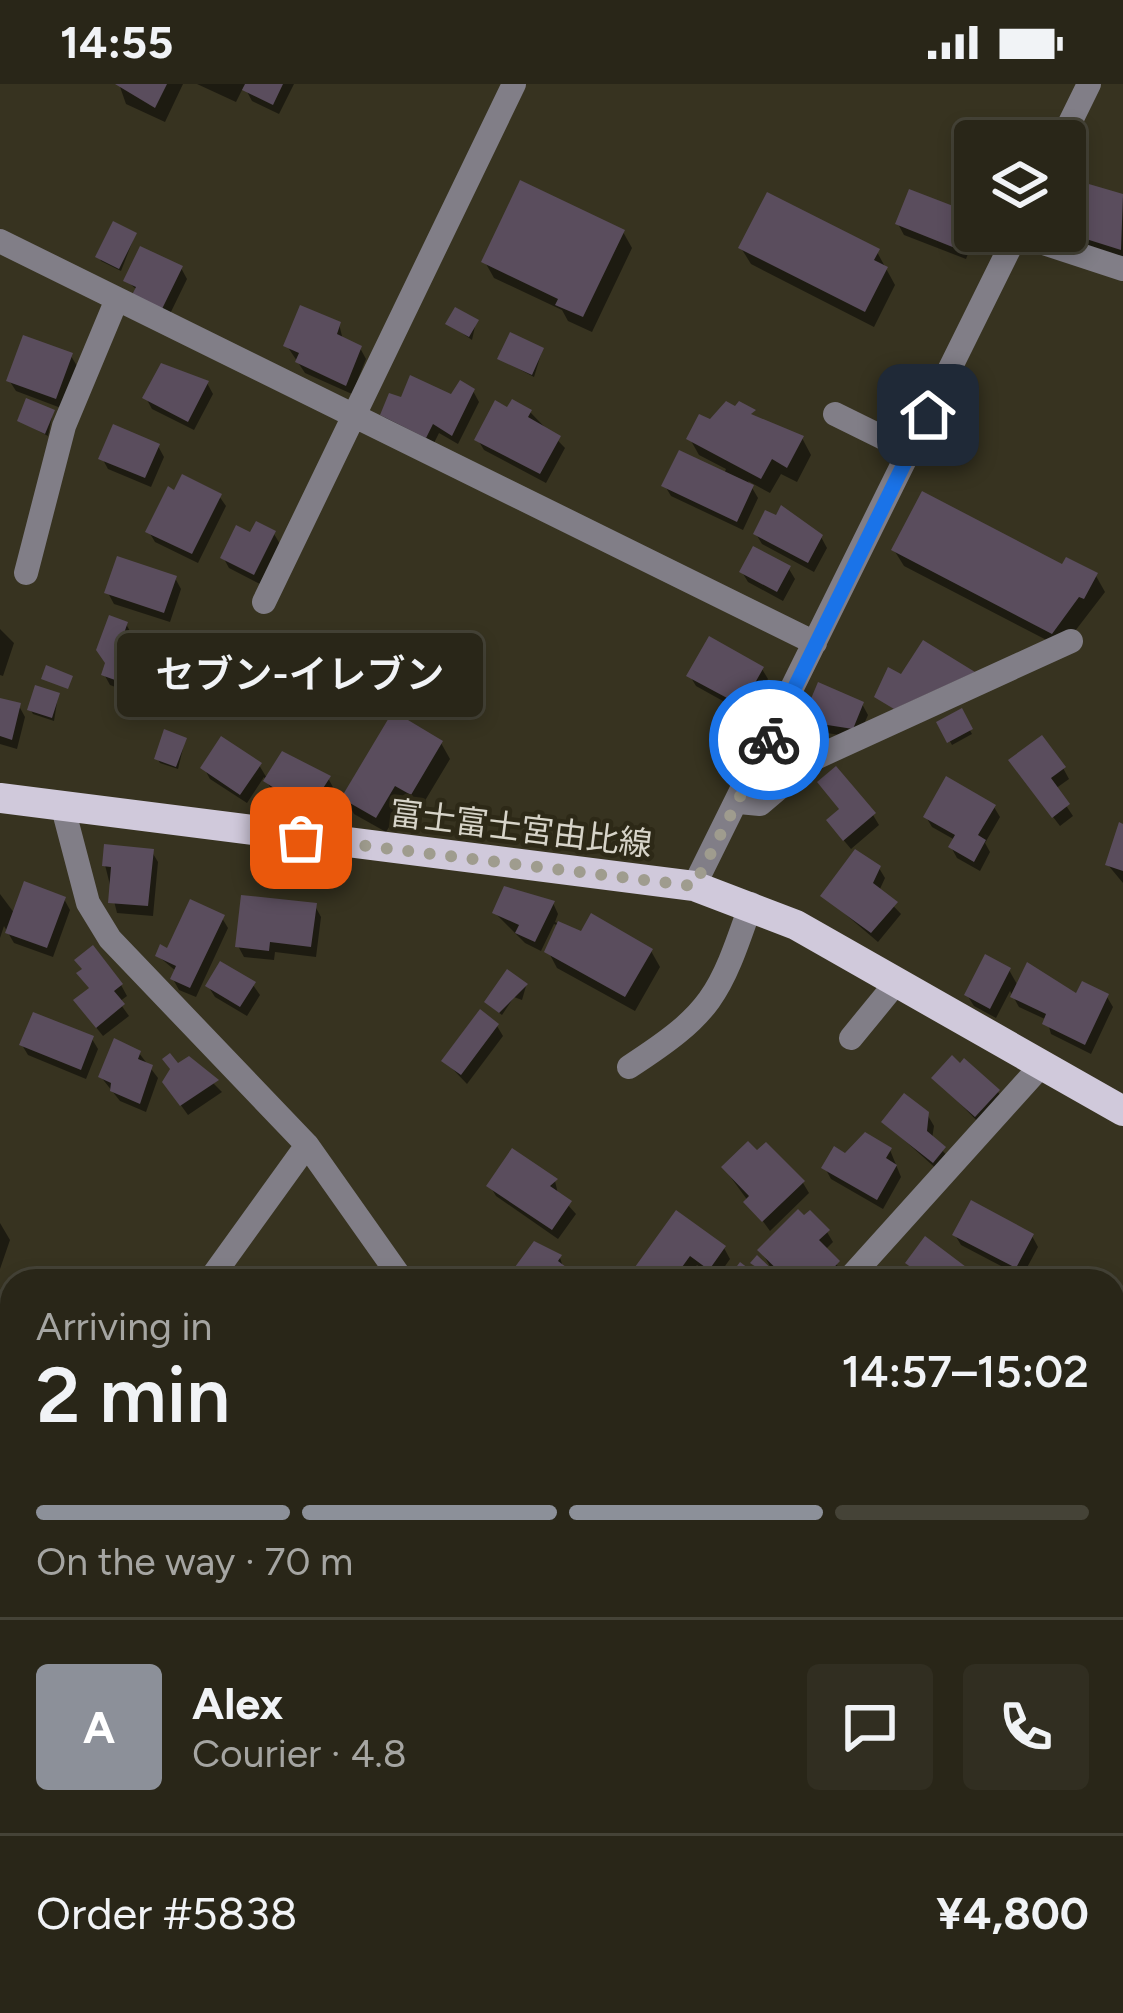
<!DOCTYPE html>
<meta charset="utf-8">
<style>
:root{--surface:#292618;--page:#312e21;--text:#f1f3f6;--muted:#a5a5a2;--line:#454337;--accent:#8c9099}
body{margin:0;font-family:Figtree,"Noto Sans JP",sans-serif;background:var(--page);color:var(--text);height:100vh;display:flex;flex-direction:column;font-size:45px;white-space:nowrap}
*{box-sizing:border-box;margin:0}
p{font-size:39px;color:var(--muted)}
.icon{flex:none;width:66px;height:66px;fill:none;stroke:currentColor;stroke-width:2;stroke-linecap:round;stroke-linejoin:round}
.map{position:relative;flex:1;overflow:hidden}
.details{position:absolute;left:0px;top:1185px;width:1125px;height:744px;display:flex;flex-direction:column;background:var(--surface);border-radius:36px 36px 0 0;box-shadow:0 6px 18px #0003,0 0 0 3px var(--line)}
.details>*{flex:none}
.controls{position:absolute;left:954px;top:36px;display:grid;gap:24px}
.controls a{display:grid;place-items:center;width:132px;height:132px;border-radius:12px;background:var(--surface);box-shadow:0 6px 18px #0003,0 0 0 3px var(--line);font-size:60px}
.pin{position:absolute;display:grid;place-items:center;width:102px;height:102px;color:#fff;margin:-51px;border-radius:24px;box-shadow:0 6px 18px #0006}
.courier{position:absolute;display:grid;place-items:center;width:120px;height:120px;margin:-60px;border:9px solid #1a73e8;border-radius:50%;background:#fff;color:#222;box-shadow:0 3px 15px #0007}
.bubble{position:absolute;height:84px;border-radius:12px;background:var(--surface);box-shadow:0 6px 18px #0003,0 0 0 3px var(--line);font-size:39px;font-weight:600;line-height:84px;text-align:center}
.headline em{font-style:normal;font-weight:600}
.headline div{display:flex;flex-direction:column-reverse}
.headline{display:flex;align-items:center;justify-content:space-between;height:204px;padding:0 36px}
h1{font-size:78px;font-weight:600;line-height:90px}
.bar{display:grid;grid-template-columns:repeat(4,1fr);gap:18px 12px;align-content:center;height:144px;padding:0 36px}
.bar i{height:15px;border-radius:9px;background:var(--line)}
.bar .selected{background:var(--accent)}
.bar p{grid-column:span 4}
.line{display:flex;align-items:center;gap:30px;padding:0 36px;border-top:3px solid var(--line)}
.line div{flex:1}
.round{display:grid;place-items:center;flex:none;width:126px;height:126px;border-radius:12px;background:var(--page)}
.status{display:flex;justify-content:space-between;align-items:center;height:84px;padding:0 60px;background:var(--surface);direction:ltr}
.status svg{height:33px;fill:currentColor}
.map>svg:first-child{display:block}
.forest{fill:#516f3a}
.shadow{fill:#0007}
.building{fill:#5a4d5d}
.lines{fill:none;stroke-linecap:round;stroke-linejoin:round}
.minor{stroke:#817e87;stroke-width:24}
.primary{stroke:#d0c9db;stroke-width:30}
.done{stroke:#9f9c8e;stroke-width:12;stroke-dasharray:0 21.6}
.route{stroke:#1a73e8;stroke-width:15}
.labels{text-anchor:middle;stroke-width:9;stroke-linejoin:round;paint-order:stroke}
.street-label{font-size:33px;fill:#d7d4c9;stroke:#2d2917}
</style>
<div class="status"><b>14:55</b><svg viewBox="0 0 49 12"><path d="M0 12V9h3v3zM5 12V6h3v6zM10 12V3h3v9zM15 12V0h3v12zM26 1h20v11H26zM47 4h2v5h-2z"/></svg></div>
<div class="map">
<svg width="1123" height="1929" viewBox="0 0 1123 1929">
<rect width="100%" height="100%" fill="#373320"/>
<!-- forest -->
<path class="forest" d="M12 1244V1407L0 1421V1248Z"/>
<!-- shadow -->
<path class="shadow" d="M119 0H183L165 38 126 20Z
M197 0H294L279 30 252 17 244 2 236 18Z
M1084 102 1123 114V174L1076 160 1070 149Z
M972 133 977 147 966 175 904 151 898 140Z
M623 148 632 164 592 248 568 237 562 226 494 194 485 178Z
M135 151 121 187 101 177 99 173Z
M741 164 877 168 895 201 874 243 751 180Z
M181 184 187 195 168 234 127 197Z
M476 238 472 256 449 240Z
M339 240 343 256 360 264 366 275 352 310 305 289 287 262Z
M542 267 534 293 500 275Z
M71 272 77 282 61 324 16 307 9 296Z
M207 299 213 310 194 346 152 325 146 314Z
M473 307 479 318 458 360 439 349 432 363 389 341 383 330Z
M727 320 802 354 811 371 797 398 781 390 770 409 748 397 758 414 743 446 671 412 665 402 724 390 726 385 699 371 690 355Z
M53 328 48 352 20 337Z
M508 328H530L565 364 546 399 484 366 478 356Z
M158 362 164 373 151 403 108 385 102 374Z
M219 412 226 422 198 479 155 458 149 448Z
M274 450 280 460 260 500 229 484 223 473 252 452Z
M756 450 821 453 827 464 814 488 762 460Z
M894 466 1064 484 1096 492 1105 508 1062 564 904 482Z
M789 485 795 495 783 517 748 498 742 488Z
M175 494 181 505 170 538 114 520 108 509Z
M126 540 136 558 165 563 176 583 162 620 110 601 104 590Z
M0 545 14 559 3 592 0 591Z
M762 585 768 595 748 631 696 602 690 592Z
M820 602 862 620 868 631 858 654 827 649 819 669 804 663 798 652Z
M213 607 207 631 183 617Z
M58 612 54 637 33 630 30 625Z
M0 617 19 622 25 633 17 665 0 660Z
M960 628 972 650 952 661 940 639Z
M185 656 178 685 160 679 157 674Z
M441 659 450 675 420 725 405 717 386 748 354 730 345 714Z
M259 681 268 696 328 694 334 705 315 735 273 708 264 693 247 719 210 695 204 684Z
M1063 684 1069 695 1055 705 1073 732 1060 742 1018 687Z
M994 723 1000 733 985 759 990 768 980 787 957 774 951 763 955 756 932 743 926 733Z
M873 731 879 741 851 765 836 747Z
M1123 743V799L1108 781Z
M152 768 158 778 153 832 117 829 105 781Z
M879 784 885 794 879 807 901 830 878 858 824 812Z
M0 810 15 830 64 815 70 826 53 873 14 859 4 842 0 854Z
M553 819 558 830 555 838 582 851 651 867 660 883 635 927 557 884 548 867 559 842 554 840 541 867 525 859 495 829Z
M315 822 321 833 316 873 275 868 274 876 244 873 238 862Z
M222 834 228 844 196 913 179 906 173 895 177 888 158 872Z
M1009 886 1018 902 1077 914 1107 913 1113 923 1091 970 1051 950 1047 936 1019 923 1010 907 996 934 974 922 967 911Z
M121 901 127 912 119 918 129 932 103 952 83 927Z
M253 901 260 911 247 932 215 913 208 902Z
M526 902 522 916 514 913 502 931 490 922Z
M497 942 503 952 467 1000 445 977Z
M92 955 98 965 86 995 28 971 22 961Z
M139 969 158 994 146 1028 120 1017 101 993Z
M189 975 222 1008 188 1031 172 1009 178 983Z
M935 994 998 1008 1004 1018 982 1042Z
M927 1030 934 1042 932 1055 950 1075 940 1088 884 1038Z
M890 1066 901 1093 883 1125 831 1095 825 1084 846 1072Z
M724 1084 803 1099 809 1109 770 1147Z
M555 1097 558 1110 576 1130 558 1155 496 1112 490 1102Z
M0 1139 10 1156 0 1185Z
M827 1148 833 1158 825 1166 844 1190 836 1197H788L773 1182 779 1197H772L753 1180 774 1190 761 1166Z
M955 1151 1032 1152 1038 1163 1022 1193 961 1161Z
M724 1164 730 1175 716 1195 697 1181 685 1197H649L638 1183Z
M560 1174 568 1197H530L519 1183Z
M12 1500V1569L0 1561V1504Z
M1123 1577V1604L1117 1593Z
M65 1917H133L141 1929H114L110 1923 103 1929H76Z
M606 1917H652L657 1926 616 1929Z"/>
<!-- building -->
<path class="building" d="M115 0H167L155 24Z
M245 0H283L273 21 242 6Z
M520 96 625 146 583 233 555 221 558 215 481 178Z
M1082 98 1123 110 1121 166 1067 149Z
M909 105 974 130 960 166 895 140Z
M767 108 880 165 874 176 888 183 865 228 738 164Z
M113 137 137 149 119 185 95 173Z
M140 162 183 182 162 225 132 211 136 203 123 197Z
M300 221 341 238 337 250 362 262 346 302 295 278 299 269 283 262Z
M455 223 479 236 469 253 445 240Z
M510 248 544 264 532 291 497 275Z
M23 251 73 269 56 315 6 297Z
M161 279 209 297 188 338 142 314Z
M410 291 451 310 460 296 475 305 452 352 433 340 426 354 380 331 389 309 401 313Z
M26 314 55 326 45 350 17 337Z
M512 315 532 326 528 333 561 352 540 390 474 356 495 316 507 323Z
M726 317 735 322 739 317 756 326 751 330 804 352 787 384 772 375 761 395 686 355 699 330 710 335Z
M113 340 160 360 145 394 98 375Z
M679 366 754 401 737 438 661 402Z
M182 390 222 410 192 470 145 448 168 402 174 406Z
M922 407 1062 480 1066 473 1098 489 1084 515 1079 513 1052 550 891 466Z
M781 421 823 451 808 479 753 450 765 426 776 431Z
M256 437 276 447 254 491 220 474 236 441 250 448Z
M753 462 791 482 777 508 739 488Z
M117 472 177 492 164 529 104 509Z
M109 531 128 538 123 552 133 556 136 550 167 561 165 567 172 569 157 611 101 591 105 579 96 566Z
M709 552 764 583 742 622 686 592Z
M923 556 975 588 894 625 874 613 888 583 901 590Z
M46 581 73 592 68 605 41 595Z
M190 593 215 604 205 628 179 617Z
M818 598 864 618 853 645 821 640 813 660 795 653Z
M35 601 60 609 52 634 27 626Z
M0 614 21 619 12 656 0 652Z
M962 624 973 645 947 659 936 638Z
M393 627 443 657 411 711 395 702 376 734 341 714Z
M164 645 187 654 176 683 154 675Z
M1042 651 1066 683 1051 694 1070 720 1052 734 1008 676Z
M221 652 262 679 240 711 200 684Z
M282 667 331 692 309 726 263 697Z
M836 682 876 729 843 757 826 736 839 725 817 698Z
M946 692 996 721 978 751 986 756 974 778 948 763 955 751 923 733Z
M1119 738 1123 740V787L1105 781Z
M104 760 154 765 148 822 108 819 111 783 102 782Z
M855 765 881 782 873 799 898 818 871 849 820 812Z
M24 797 66 813 47 864 5 849Z
M504 802 555 817 535 858 515 849 519 841 492 829Z
M241 811 317 819 311 863 270 858 269 867 235 863Z
M190 815 225 831 190 904 170 895 176 882 155 872 160 860 167 864Z
M591 829 653 865 625 913 544 868 558 837 581 847Z
M93 861 123 900 114 907 125 920 96 944 73 916 89 904 76 889 82 885 74 876Z
M985 870 1011 884 990 925 964 911Z
M220 877 256 898 240 923 205 902Z
M1027 878 1076 909 1082 897 1109 910 1085 961 1042 940 1046 930 1010 913Z
M507 885 528 900 499 929 484 918Z
M480 925 499 940 461 991 441 977Z
M33 928 94 952 81 986 19 961Z
M114 954 141 967 138 975 153 981 140 1020 110 1007 111 999 98 993Z
M170 969 178 979 189 972 219 996 180 1022 162 998 170 985 162 975Z
M952 971 960 979 964 974 1000 1006 975 1033 931 994Z
M904 1009 929 1028 927 1047 946 1063 933 1079 881 1038Z
M865 1048 892 1064 886 1074 897 1081 877 1116 821 1084 834 1062 845 1069Z
M748 1057 757 1066 766 1058 805 1097 762 1138 743 1118 749 1112 721 1083Z
M512 1064 558 1095 550 1102 572 1117 552 1146 486 1102Z
M971 1116 1034 1150 1016 1184 952 1151Z
M798 1125 804 1131 810 1126 830 1146 819 1156 840 1177 821 1197H789L757 1166Z
M676 1126 726 1162 709 1186 690 1172 672 1197 658 1189 652 1196 635 1183Z
M925 1152 978 1192 974 1197H917L919 1189 905 1179Z
M534 1157 562 1171 558 1177 566 1183 555 1197H535L515 1183Z
M757 1171 780 1193 777 1197 750 1179Z
M740 1178 765 1197H726Z
M1113 1317 1123 1324V1384L1113 1376Z
M12 1497V1561L0 1553V1501Z
M1113 1669 1123 1673V1724L1113 1721Z
M66 1917H99L86 1929H77Z
M111 1917H137L141 1923 111 1929 106 1921Z
M175 1917H221L228 1929H159Z
M418 1917H484L493 1929H426Z
M605 1917H650L636 1929H616Z
M854 1917H896L898 1920 883 1929H842L840 1925Z"/>
<g class="lines">
<!-- minor -->
<path class="minor" d="M1061 57 1089 0
M1016 150 1123 185
M0 157 815 559
M835 330 910 367
M26 489 64 342 117 215
M264 518 514 0
M739 718 760 720 813 675 1071 557
M63 724 88 819 110 855 307 1061 403 1197
M694 802 1018 147
M851 954 896 899
M629 983C712 929 719 913 751 820
M209 1197 307 1061
M847 1197 1040 983
M1113 1517 1123 1507
M258 1917 266 1929
M785 1917 793 1929
M675 1929 685 1917"/>
<!-- primary -->
<path class="primary" d="M0 714 694 802 796 841 1123 1027"/>
</g>
<g class="lines">
<!-- done -->
<path class="done" d="M301 754 694 802 769 656"/>
<!-- route -->
<path class="route" d="M769 656 928 331"/>
</g>
<g class="labels">
<!-- street labels -->
<g class="street-label">
<text transform="translate(521 744) rotate(7)" y="12">富士富士宮由比線</text>
</g>
</g>
</svg>
<div class="controls">
<a><svg class="icon" aria-label="layers" viewBox="0 0 24 24"><path d="M12 4l9 5-9 5-9-5zM3 14l9 5 9-5"/></svg></a>
</div>
<div class="pin" style="left:301px;top:754px;background:#ea580c"><svg class="icon" aria-label="bag" viewBox="0 0 24 24"><path d="M5 8h14l-1 12H6zM9 8a3 3 0 0 1 6 0"/></svg></div>
<div class="pin" style="left:928px;top:331px;background:#1f2937"><svg class="icon" aria-label="home" viewBox="0 0 24 24"><path d="M3 11l9-7 9 7M6 9v11h12V9"/></svg></div>
<div class="courier" style="left:769px;top:656px"><svg class="icon" aria-label="bike" viewBox="0 0 24 24"><circle cx="6" cy="16" r="4"/><circle cx="18" cy="16" r="4"/><path d="M6 16l4-8h5l3 8M10 8l3 8H6M13 5h3"/></svg></div>
<div class="bubble" style="left:117px;top:549px;width:366px">セブン-イレブン</div>
<section class="details">
<div class="headline"><div><h1>2 min</h1><p>Arriving in</p></div><em>14:57–15:02</em></div>
<div class="bar"><i class="selected"></i><i class="selected"></i><i class="selected"></i><i></i><p>On the way · 70 m</p></div>
<div class="line" style="height:216px"><b class="round" style="background:var(--accent);color:#fff">A</b><div><b>Alex</b><p>Courier · 4.8</p></div><a class="round"><svg class="icon" aria-label="chat" viewBox="0 0 24 24"><path d="M4 5h16v11H9l-5 4z"/></svg></a><a class="round"><svg class="icon" aria-label="phone" viewBox="0 0 24 24"><path d="M5 4h4l2 5-3 2q2 4 5 5l2-3 5 2v4C11 20 4 13 5 4z"/></svg></a></div>
<div class="line" style="height:156px"><div>Order #5838</div><b>¥4,800</b></div>
</section>
</div>
